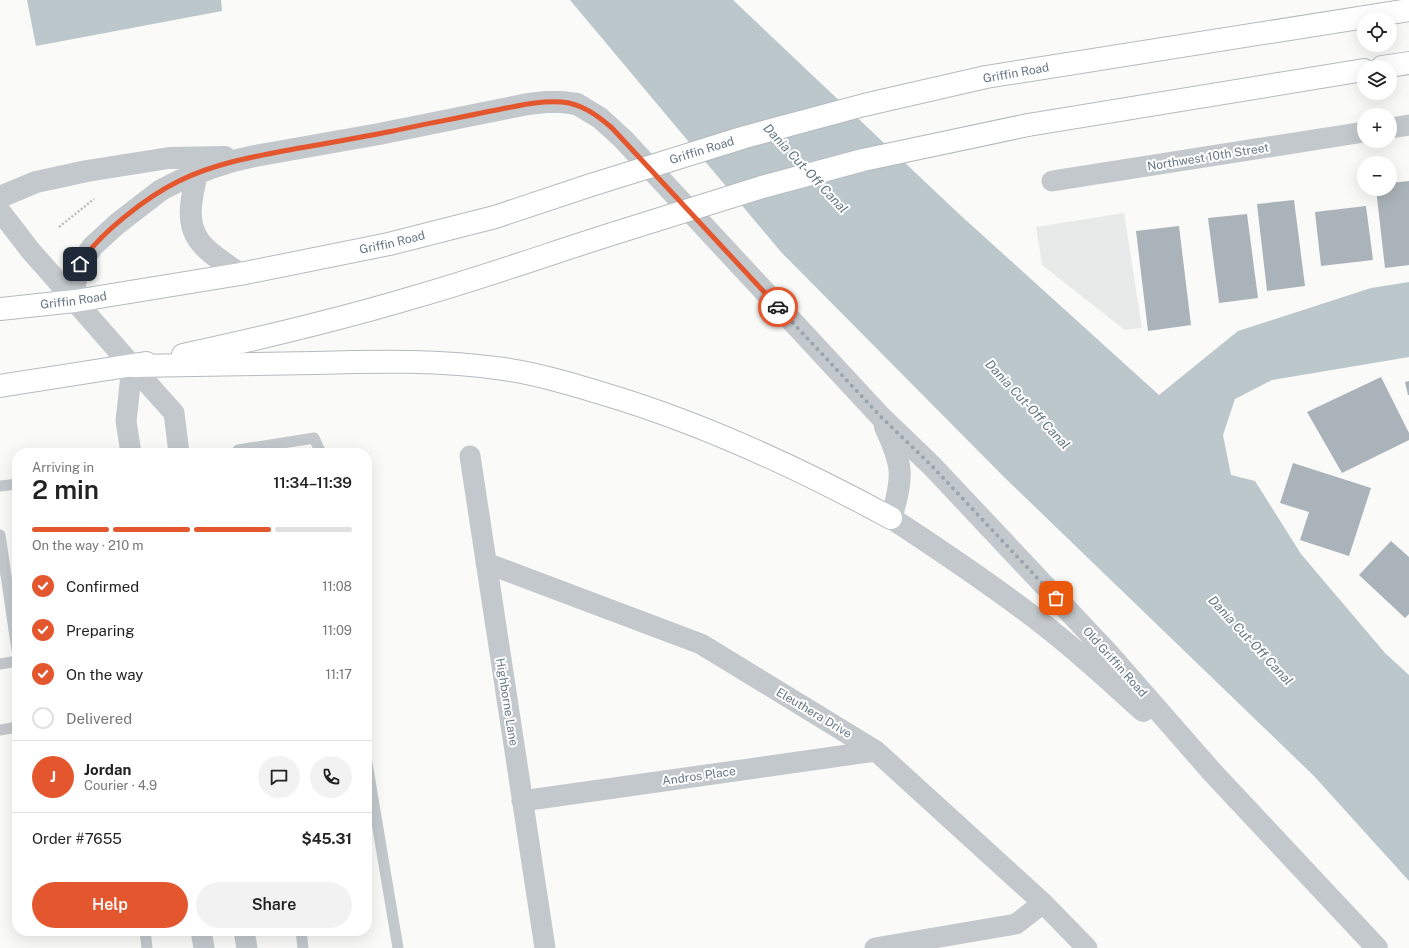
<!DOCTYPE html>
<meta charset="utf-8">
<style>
:root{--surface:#fff;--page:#f2f2f2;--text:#222;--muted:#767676;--line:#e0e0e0;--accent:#e4572e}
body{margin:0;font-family:"Public Sans",sans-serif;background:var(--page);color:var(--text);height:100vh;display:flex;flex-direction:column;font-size:15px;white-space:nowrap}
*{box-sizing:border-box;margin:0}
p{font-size:13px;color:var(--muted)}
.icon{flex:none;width:22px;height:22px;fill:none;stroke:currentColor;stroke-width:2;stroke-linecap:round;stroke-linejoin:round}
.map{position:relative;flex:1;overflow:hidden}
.panel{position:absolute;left:12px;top:448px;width:360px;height:488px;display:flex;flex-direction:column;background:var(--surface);border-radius:16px;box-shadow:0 4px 16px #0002}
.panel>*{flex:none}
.tools{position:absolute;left:1357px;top:12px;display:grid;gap:8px}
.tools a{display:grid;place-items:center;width:40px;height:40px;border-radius:50%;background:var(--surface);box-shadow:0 4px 16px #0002;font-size:20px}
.pin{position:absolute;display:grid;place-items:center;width:34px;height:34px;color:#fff;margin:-17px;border-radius:8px;box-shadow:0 2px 6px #0006}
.courier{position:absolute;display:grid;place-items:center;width:40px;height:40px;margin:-20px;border:3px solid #e4572e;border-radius:50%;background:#fff;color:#222;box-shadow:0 1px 5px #0007}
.head em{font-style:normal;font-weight:600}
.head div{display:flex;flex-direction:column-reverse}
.head{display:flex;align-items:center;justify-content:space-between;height:68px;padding:0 20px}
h1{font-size:26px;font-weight:600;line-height:30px}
.bar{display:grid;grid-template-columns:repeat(4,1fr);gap:6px 4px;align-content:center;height:48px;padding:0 20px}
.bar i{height:5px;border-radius:3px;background:var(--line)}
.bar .selected{background:var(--accent)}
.bar p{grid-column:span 4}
.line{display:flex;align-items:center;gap:10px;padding:0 20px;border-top:1px solid var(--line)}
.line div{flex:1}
.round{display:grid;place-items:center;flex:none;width:42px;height:42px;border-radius:21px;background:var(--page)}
ol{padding:0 20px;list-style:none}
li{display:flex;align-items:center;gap:12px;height:44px}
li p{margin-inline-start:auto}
li .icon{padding:4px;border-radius:50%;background:var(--accent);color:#fff;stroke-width:4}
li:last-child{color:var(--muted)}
li i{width:22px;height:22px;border:2px solid var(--line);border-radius:50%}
.action{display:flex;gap:8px;margin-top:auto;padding:8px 20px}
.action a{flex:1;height:46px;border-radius:24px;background:var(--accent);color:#fff;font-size:16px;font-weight:600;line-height:46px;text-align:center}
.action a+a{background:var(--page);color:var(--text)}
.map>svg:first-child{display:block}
.built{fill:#e8e9e9}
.water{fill:#bbc7cb}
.building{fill:#aab3b9}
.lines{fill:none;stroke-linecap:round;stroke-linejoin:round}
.primary-casing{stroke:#b5babe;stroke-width:24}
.path{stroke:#bbbfc2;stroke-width:2.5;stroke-dasharray:2 2;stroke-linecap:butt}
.service{stroke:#c3c8cc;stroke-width:11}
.minor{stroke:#c3c8cc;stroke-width:21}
.tertiary{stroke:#c3c8cc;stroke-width:22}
.primary{stroke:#fff;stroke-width:22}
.primary-bridge-casing{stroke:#b5babe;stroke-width:24;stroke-linecap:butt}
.primary-bridge{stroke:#fff;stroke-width:22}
.done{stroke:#99a4ac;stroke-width:4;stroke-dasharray:0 7.2}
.route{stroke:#e4572e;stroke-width:5}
.labels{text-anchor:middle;stroke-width:4;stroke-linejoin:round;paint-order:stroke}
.street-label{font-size:12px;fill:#657683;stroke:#fff}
.water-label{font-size:13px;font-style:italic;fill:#60757c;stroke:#fff}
</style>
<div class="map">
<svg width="1409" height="948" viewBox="0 0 1409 948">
<rect width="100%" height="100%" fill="#fafaf8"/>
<!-- built -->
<path class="built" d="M1124 213 1142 328 1125 330 1042 265 1036 227Z"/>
<!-- water -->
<path class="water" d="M27 0H221L222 11 36 46Z
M570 0H733L958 213 1159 395 1238 331 1371 288 1409 282V357L1272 380 1235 399 1223 435 1231 475 1255 481 1301 554 1385 653 1409 675V881L1314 776 1004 477 781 252Z"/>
<!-- building -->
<path class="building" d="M1409 181V265L1385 268 1376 189H1390V183Z
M1294 200 1305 286 1267 291 1257 204Z
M1366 206 1373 260 1321 266 1315 212Z
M1247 214 1258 298 1219 303 1208 218Z
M1179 226 1191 325 1148 331 1136 231Z
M1381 377 1409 433V440L1342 473 1307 412Z
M1409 381V395H1408L1405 382Z
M1293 463 1371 488 1349 556 1300 540 1309 512 1280 503Z
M1391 541 1409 557V614L1405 618 1359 575Z"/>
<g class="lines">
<defs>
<g id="primary">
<path d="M1382 67 1409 63"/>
<path d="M986 77 1409 10"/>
<path d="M1028 125 1364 70"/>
<path id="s1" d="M0 309 75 301 240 274 389 244 495 217 591 185"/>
<path d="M183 355C262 338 341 319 418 296 484 277 549 254 615 233"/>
<path d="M132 366C193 365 254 364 314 363 378 361 441 360 504 369 538 374 571 384 604 394 705 424 799 468 891 518"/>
<path d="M0 386 146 363"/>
</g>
</defs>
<!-- primary casing -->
<use href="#primary" class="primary-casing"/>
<!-- path -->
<path class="path" d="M59 227 94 199"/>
<!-- service -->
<path class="service" d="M239 453 238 450 314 438 321 453
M0 486 17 484
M0 535 17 650
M0 664 17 661
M0 730 17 727
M367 763 398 948
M145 931 147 948
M301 931 303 948"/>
<!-- minor -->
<path class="minor" d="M1390 128 1409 125
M1052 181 1364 132
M0 211 30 250 75 301
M132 366 174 413 179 453
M131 453 126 421 132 366
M470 456 545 948
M486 563 701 644 876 751 1043 903 1087 948
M522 801 876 751
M201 931 204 948
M244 931 247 948
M875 948 1016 924 1043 903"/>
<!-- tertiary -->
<path class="tertiary" d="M197 173C192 196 184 223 201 243 209 254 228 265 240 274
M0 197 36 182 87 171 169 158 225 157
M132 366 75 301V284L80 264 93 246 117 224 161 190 179 181 211 168 233 161 255 156 379 134 528 104 546 102H562L577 104 600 118 623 139 881 417 932 466 1108 653 1213 773 1377 948
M885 427C903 465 904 477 891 518 940 550 989 583 1035 618 1073 647 1108 679 1143 711"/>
<!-- primary -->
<use href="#primary" class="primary"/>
<defs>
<g id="primary-bridge">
<path id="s2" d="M591 185 745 137 864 105 986 77"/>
<path d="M615 233 762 187 863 160 1028 125"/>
</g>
</defs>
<!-- primary-bridge casing -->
<use href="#primary-bridge" class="primary-bridge-casing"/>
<!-- primary-bridge -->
<use href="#primary-bridge" class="primary-bridge"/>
</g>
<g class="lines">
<!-- done -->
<path class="done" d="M778 307 881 417 932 466 1056 598"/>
<!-- route -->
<path class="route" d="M80 264C98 234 148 196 179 181 213 164 251 157 289 150 323 144 358 138 393 131 425 124 458 118 491 111 514 107 538 100 562 102 582 104 597 115 612 128L778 307"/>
</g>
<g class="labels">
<!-- street labels -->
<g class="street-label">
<text transform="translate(1016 73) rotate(-10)" y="4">Griffin Road</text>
<text dy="4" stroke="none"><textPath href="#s2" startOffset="116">Griffin Road</textPath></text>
<text transform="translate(1208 157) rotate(-9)" y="4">Northwest 10th Street</text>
<text dy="4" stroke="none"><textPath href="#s1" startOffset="398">Griffin Road</textPath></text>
<text dy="4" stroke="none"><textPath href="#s1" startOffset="74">Griffin Road</textPath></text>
<text transform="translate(1115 662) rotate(48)" y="4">Old Griffin Road</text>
<text transform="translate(507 702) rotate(81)" y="4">Highborne Lane</text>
<text transform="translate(814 713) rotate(31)" y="4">Eleuthera Drive</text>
<text transform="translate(699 776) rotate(-8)" y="4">Andros Place</text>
</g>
<!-- water labels -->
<g class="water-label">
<text transform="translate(806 168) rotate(47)" y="5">Dania Cut-Off Canal</text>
<text transform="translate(1028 404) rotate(47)" y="5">Dania Cut-Off Canal</text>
<text transform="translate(1251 640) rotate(47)" y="5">Dania Cut-Off Canal</text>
</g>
</g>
</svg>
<div class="tools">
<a><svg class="icon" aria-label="locate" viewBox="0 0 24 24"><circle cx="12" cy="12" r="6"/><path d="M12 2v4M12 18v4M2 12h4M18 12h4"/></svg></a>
<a><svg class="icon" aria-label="layers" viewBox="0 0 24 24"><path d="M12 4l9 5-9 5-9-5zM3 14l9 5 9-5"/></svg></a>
<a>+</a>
<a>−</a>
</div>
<div class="pin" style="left:1056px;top:598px;background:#ea580c"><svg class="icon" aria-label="bag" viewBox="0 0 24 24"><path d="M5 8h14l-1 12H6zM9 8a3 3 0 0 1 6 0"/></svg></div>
<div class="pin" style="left:80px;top:264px;background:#1f2937"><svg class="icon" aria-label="home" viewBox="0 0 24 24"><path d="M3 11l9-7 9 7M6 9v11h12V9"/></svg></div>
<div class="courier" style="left:778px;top:307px"><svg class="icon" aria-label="car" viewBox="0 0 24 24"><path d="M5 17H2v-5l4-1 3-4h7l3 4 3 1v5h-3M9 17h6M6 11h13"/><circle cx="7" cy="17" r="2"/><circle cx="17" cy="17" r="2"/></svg></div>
<section class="panel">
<div class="head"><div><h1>2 min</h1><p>Arriving in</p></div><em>11:34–11:39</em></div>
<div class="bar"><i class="selected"></i><i class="selected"></i><i class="selected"></i><i></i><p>On the way · 210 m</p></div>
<ol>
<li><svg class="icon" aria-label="check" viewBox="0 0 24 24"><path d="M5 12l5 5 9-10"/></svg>Confirmed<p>11:08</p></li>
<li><svg class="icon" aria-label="check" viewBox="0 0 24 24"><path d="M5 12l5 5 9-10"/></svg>Preparing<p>11:09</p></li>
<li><svg class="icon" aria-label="check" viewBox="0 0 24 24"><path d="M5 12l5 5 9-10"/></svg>On the way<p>11:17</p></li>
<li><i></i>Delivered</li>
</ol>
<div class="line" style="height:72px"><b class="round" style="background:var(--accent);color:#fff">J</b><div><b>Jordan</b><p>Courier · 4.9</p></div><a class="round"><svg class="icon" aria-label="chat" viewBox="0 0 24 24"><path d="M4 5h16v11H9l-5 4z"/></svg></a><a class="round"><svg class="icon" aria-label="phone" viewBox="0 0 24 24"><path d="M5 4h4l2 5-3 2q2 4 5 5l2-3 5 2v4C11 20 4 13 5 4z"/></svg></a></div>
<div class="line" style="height:52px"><div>Order #7655</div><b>$45.31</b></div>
<div class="action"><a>Help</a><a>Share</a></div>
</section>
</div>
